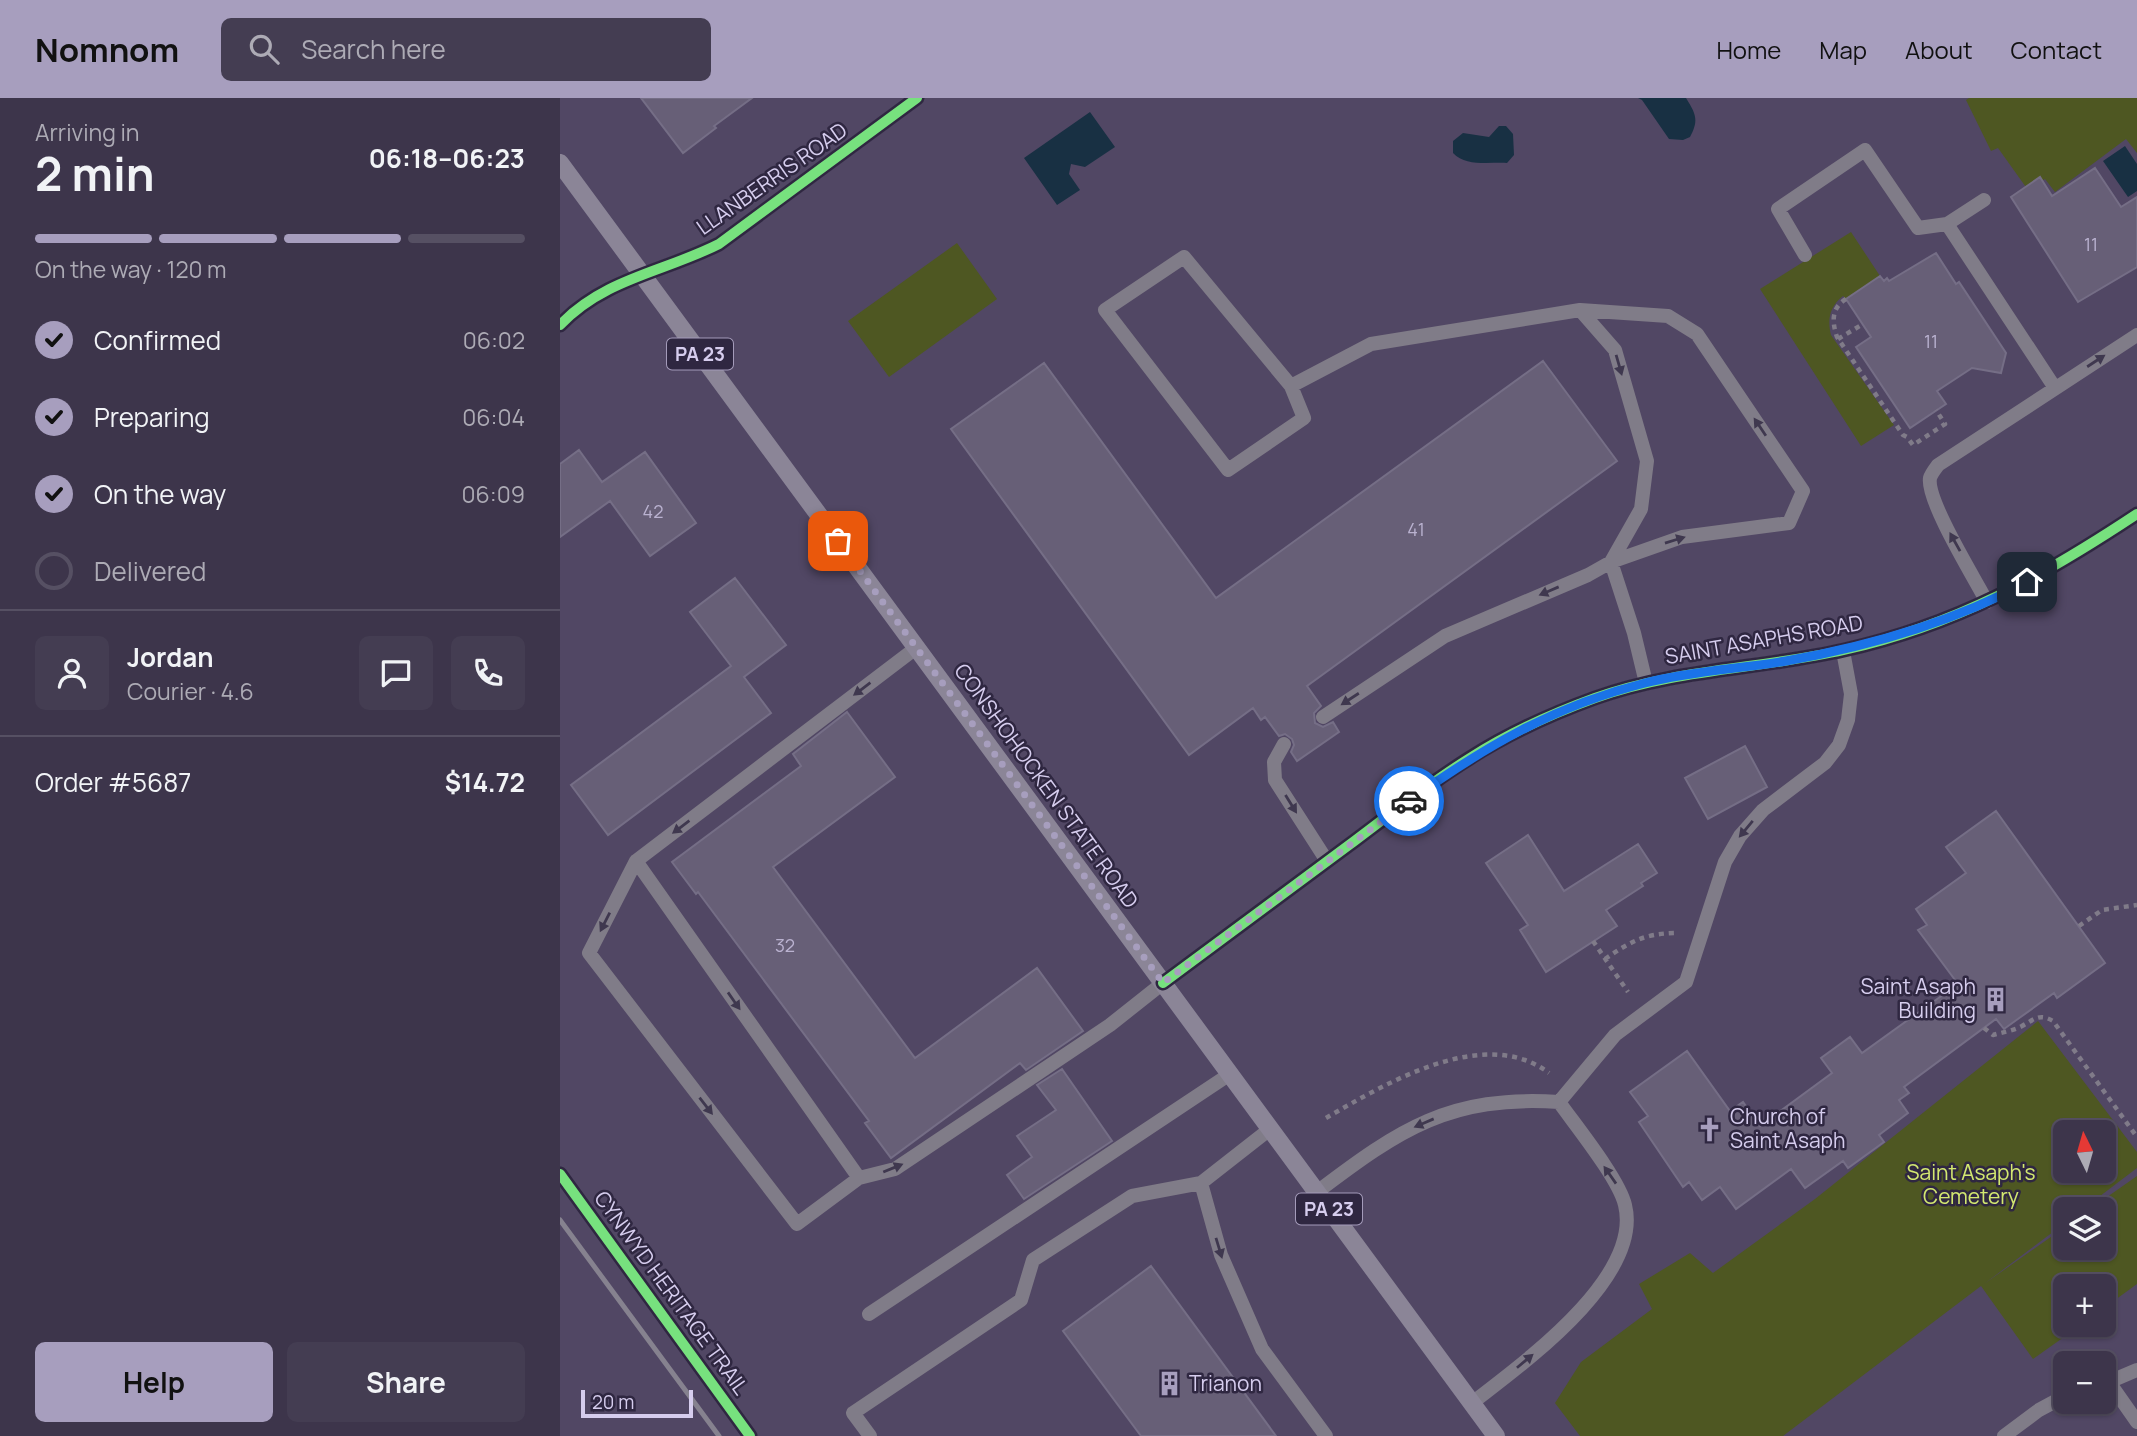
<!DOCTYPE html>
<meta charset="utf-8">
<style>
:root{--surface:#3d354b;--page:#443d52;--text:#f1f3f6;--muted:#adabb5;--line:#565063;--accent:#a79ebe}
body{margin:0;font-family:Manrope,sans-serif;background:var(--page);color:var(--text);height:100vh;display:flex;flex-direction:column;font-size:26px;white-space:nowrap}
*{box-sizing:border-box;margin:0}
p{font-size:23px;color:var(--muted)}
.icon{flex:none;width:38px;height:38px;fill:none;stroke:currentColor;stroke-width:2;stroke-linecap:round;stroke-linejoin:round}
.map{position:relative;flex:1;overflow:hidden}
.details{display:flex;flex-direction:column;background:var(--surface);width:560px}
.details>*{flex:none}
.needle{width:46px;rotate:355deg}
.tools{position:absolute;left:1493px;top:1022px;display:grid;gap:14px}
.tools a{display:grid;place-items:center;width:63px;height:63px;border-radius:10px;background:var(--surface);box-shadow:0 2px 5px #0004,0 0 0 2px var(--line);font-size:35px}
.scale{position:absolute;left:21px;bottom:18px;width:112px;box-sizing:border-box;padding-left:7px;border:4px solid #d6cdee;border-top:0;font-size:19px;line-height:24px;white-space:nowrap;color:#d6cdee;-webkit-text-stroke:5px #2f2741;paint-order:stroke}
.pin{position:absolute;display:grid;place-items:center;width:60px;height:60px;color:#fff;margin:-30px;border-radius:14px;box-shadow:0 4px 10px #0006}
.courier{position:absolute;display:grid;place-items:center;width:70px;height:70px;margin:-35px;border:5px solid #1a73e8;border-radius:50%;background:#fff;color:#222;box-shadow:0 2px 9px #0007}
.overview em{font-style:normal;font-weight:700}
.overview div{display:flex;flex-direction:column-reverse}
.overview{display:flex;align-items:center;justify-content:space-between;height:119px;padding:0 35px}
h1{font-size:46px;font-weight:700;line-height:52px}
.bar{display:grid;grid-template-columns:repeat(4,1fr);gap:10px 7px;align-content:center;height:84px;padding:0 35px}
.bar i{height:9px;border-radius:5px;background:var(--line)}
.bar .selected{background:var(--accent)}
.bar p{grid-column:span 4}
.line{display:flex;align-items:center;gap:18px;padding:0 35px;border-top:2px solid var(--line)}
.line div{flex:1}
.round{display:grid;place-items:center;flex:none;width:74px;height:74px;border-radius:10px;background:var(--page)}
ol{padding:0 35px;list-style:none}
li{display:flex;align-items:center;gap:21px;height:77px}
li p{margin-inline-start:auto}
li .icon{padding:7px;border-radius:50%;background:var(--accent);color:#111;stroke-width:4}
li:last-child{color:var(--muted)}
li i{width:38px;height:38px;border:4px solid var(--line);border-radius:50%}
.primary-button{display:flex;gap:14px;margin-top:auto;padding:14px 35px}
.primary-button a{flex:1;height:80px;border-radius:10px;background:var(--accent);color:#111;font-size:28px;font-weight:700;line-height:80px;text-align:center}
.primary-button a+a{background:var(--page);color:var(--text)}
header{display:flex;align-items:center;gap:42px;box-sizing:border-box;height:98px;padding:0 35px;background:var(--accent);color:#111}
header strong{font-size:33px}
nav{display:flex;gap:38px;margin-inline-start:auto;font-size:24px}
.search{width:490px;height:63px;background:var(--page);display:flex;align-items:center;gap:18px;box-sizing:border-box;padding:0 24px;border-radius:10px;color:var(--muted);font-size:26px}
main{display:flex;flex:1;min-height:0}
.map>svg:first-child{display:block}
.green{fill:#4e5722;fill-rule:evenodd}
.water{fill:#183043}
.building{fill:#675f77;stroke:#756e86;stroke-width:2}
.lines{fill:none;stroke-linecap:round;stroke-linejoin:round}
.path{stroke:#807b89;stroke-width:4.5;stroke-dasharray:5 5;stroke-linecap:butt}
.service{stroke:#807c88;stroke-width:14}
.minor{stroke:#807c88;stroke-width:14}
.tertiary{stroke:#807c88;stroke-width:14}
.primary{stroke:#8b8597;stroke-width:18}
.rail{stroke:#86828f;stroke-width:5}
.cycleway-casing{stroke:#2f2741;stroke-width:15}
.cycleway{stroke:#77e17e;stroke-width:10}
.oneway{fill:#3f384f}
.done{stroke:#a79ebe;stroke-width:7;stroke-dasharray:0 12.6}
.route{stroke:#1a73e8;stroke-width:9}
.labels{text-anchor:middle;stroke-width:5;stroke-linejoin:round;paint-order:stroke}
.number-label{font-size:18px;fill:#bab2d0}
.shield{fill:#2f2741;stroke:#a49bba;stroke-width:2}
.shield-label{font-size:19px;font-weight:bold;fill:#d6cdee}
.street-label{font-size:21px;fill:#d6cdee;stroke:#2f2741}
.poi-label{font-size:21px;fill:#d6cdee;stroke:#2f2741;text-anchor:start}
.park-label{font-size:21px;fill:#d3e870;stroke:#2f2741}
</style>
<header>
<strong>Nomnom</strong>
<div class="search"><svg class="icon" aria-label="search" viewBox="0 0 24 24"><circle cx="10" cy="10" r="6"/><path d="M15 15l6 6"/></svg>Search here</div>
<nav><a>Home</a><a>Map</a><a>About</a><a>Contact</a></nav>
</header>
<main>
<section class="details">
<div class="overview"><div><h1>2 min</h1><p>Arriving in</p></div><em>06:18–06:23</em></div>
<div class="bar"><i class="selected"></i><i class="selected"></i><i class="selected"></i><i></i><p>On the way · 120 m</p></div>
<ol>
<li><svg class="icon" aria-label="check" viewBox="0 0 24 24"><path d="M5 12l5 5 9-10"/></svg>Confirmed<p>06:02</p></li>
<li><svg class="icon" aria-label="check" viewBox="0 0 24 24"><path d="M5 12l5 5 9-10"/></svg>Preparing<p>06:04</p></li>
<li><svg class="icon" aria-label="check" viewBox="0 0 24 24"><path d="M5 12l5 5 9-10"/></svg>On the way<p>06:09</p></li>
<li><i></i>Delivered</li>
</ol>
<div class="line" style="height:126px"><a class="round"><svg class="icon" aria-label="person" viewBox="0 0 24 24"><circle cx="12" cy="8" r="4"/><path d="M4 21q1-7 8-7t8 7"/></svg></a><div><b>Jordan</b><p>Courier · 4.6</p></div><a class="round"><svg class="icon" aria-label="chat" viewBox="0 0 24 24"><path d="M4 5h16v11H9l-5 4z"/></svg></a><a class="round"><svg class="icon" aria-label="phone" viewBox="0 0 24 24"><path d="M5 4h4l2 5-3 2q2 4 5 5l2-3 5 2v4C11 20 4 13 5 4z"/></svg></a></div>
<div class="line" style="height:91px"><div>Order #5687</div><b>$14.72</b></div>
<div class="primary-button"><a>Help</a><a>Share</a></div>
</section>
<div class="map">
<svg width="1577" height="1338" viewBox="0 0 1577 1338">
<rect width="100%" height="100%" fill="#514764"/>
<!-- green -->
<path class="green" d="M1409 0H1577V55L1566 41 1495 94 1485 81 1468 92 1438 50 1431 53 1406 2Z
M1291 134 1320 178 1286 201 1283 198C1270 208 1267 221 1271 237L1334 327 1301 348 1200 191Z
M397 145 437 201 329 279 288 223Z
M1478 923 1577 1054V1070L1523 1111H1505V1125L1424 1186 1505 1129V1150H1544V1111H1530L1577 1078V1186L1544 1210V1188H1505V1227H1521L1473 1261 1421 1188 1223 1338H1020L995 1305 1021 1264 1092 1211 1079 1186 1130 1155 1153 1175 1255 1101ZM1505 1034H1544V1073H1505Z"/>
<!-- water -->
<path class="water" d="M1078 0H1126C1136 16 1139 22 1130 39L1123 42 1109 41 1082 2Z
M530 14 555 49 525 69 511 66 509 76 520 92 497 107 464 60Z
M939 28H946L953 36 954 57 947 65C929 64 906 69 893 55V43L903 35 929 39Z
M1565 48 1577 66V93L1568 99 1543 63Z"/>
<!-- building -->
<path class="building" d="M81 0H192L154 28 156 30 123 55Z
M1535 70 1561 109 1577 99V169L1518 204 1451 99 1480 79 1492 98Z
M1376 155 1396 186 1399 184 1446 255 1441 275 1412 270 1377 293 1386 306 1350 330 1296 249 1311 239 1286 201 1320 178 1324 183 1327 180 1329 183Z
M983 263 1057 363 747 588 761 608 754 615 755 625 763 629 773 624 779 634 737 663 731 654 734 647 732 641 725 636 719 638 705 619 701 622 693 610 629 657 391 331 484 265 656 500Z
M19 352 42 384 85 354 136 425 90 458 50 403 0 439V366Z
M175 480 226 547 184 579 211 615 48 737 11 687 171 568 130 514Z
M287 614 335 679 213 769 355 960 477 870 523 933 466 972 460 965 331 1060 305 1025 309 1023 138 794 136 796 112 764 241 668 233 656Z
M1185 648 1207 689 1148 721 1125 680Z
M1436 713 1545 865 1497 900 1494 895 1444 931 1436 921 1344 989 1349 995 1339 1002 1348 1015 1319 1037 1324 1044 1288 1070 1283 1063 1245 1090 1231 1071 1176 1111 1160 1089 1142 1102 1129 1084 1123 1089 1079 1024 1088 1018 1070 994 1127 953 1170 1013 1183 1004 1200 1028 1272 975 1261 960 1290 939 1302 955 1398 886 1358 832 1367 827 1356 811 1406 775 1386 749Z
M968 737 1004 793 1078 746 1097 775 1081 785 1083 788 1046 812 1057 828 986 874 960 832 968 827 926 765Z
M502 971 552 1043 464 1101 447 1077 472 1059 457 1038 496 1012 477 987Z
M591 1168 716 1338H581L503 1233Z"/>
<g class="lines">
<!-- path -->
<path class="path" d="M1286 201C1271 210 1272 224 1277 239L1343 337 1347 339 1353 347 1385 326 1376 312
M1278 241 1303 226
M1519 828 1542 812 1577 807
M1033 843 1068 894
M1045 861C1070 844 1083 836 1114 835
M1424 930 1433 937C1443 934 1453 933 1462 928 1475 921 1479 915 1493 923L1577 1039
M766 1020C825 986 924 926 989 975"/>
<!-- service -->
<path class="service" d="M1387 126 1424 102
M1245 157 1218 111 1305 52 1358 130 1387 126 1495 290
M1020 212 1055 252 1087 363 1081 411 1051 464 1074 535 1086 585
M731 288 744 320 668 372 545 212 624 159 731 288 811 246 1020 212 1108 218 1137 236 1243 393 1229 425 1122 439 1051 464 1028 477 885 538 763 619
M1427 504C1415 481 1366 402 1370 380 1371 376 1375 371 1378 367L1577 237
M356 550 76 763 299 1080 335 1071 550 927 603 885
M724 646 714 664 715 682 767 763
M76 763 29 855 237 1126 299 1080
M999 1004 1055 937 1126 884 1165 764 1180 738 1203 712 1265 665 1279 647 1288 622 1291 596 1283 553
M641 1085 661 1157 702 1251 766 1338
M757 1094C840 1031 890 997 999 1004 1016 1028 1059 1081 1065 1107 1083 1180 962 1266 912 1305
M309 1216 670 976
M1549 1284 1577 1324
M1544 1286 1577 1272
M310 1338 293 1315 461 1202 473 1162 572 1098 641 1085 710 1031
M1444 1338 1479 1312 1505 1298"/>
<!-- minor -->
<path class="minor" d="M0 227C45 180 104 174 159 146L357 0"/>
<!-- tertiary -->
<path class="tertiary" d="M603 885C665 839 727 793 789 747 829 717 868 686 910 660 949 635 991 616 1035 600 1115 571 1201 571 1284 552 1396 527 1482 479 1577 416"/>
<!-- primary -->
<path class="primary" d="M0 65 936 1338"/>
<!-- rail -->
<path class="rail" d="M0 1122 159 1338"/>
<defs>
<path id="cycleway" d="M0 227C45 180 104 174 159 146L357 0
M603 885C665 839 727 793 789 747 829 717 868 686 910 660 949 635 991 616 1035 600 1115 571 1201 571 1284 552 1396 527 1482 479 1577 416
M0 1076 190 1338"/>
</defs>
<!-- cycleway casing -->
<use href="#cycleway" class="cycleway-casing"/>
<!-- cycleway -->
<use href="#cycleway" class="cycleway"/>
</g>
<!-- one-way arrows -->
<defs><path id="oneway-solid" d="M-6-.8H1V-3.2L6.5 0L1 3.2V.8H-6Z" transform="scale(1.75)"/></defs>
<g class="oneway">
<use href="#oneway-solid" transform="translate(1536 263) rotate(-33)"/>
<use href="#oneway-solid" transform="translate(1059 267) rotate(74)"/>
<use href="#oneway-solid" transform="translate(1200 329) rotate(-124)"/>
<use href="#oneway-solid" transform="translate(1115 442) rotate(-17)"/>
<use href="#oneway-solid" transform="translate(1395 444) rotate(-119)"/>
<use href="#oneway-solid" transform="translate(989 493) rotate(157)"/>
<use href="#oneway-solid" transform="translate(302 591) rotate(143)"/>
<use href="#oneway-solid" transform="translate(790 601) rotate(147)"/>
<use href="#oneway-solid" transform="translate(731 706) rotate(58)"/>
<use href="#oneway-solid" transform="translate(121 729) rotate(143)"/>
<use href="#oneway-solid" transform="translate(1186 731) rotate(130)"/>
<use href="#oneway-solid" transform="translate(45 824) rotate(117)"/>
<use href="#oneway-solid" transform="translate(174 903) rotate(55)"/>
<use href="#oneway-solid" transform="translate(146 1008) rotate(52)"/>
<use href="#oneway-solid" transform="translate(864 1025) rotate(157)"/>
<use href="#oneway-solid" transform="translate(333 1070) rotate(-22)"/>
<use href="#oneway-solid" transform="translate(1050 1077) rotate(-125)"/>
<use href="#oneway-solid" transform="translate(659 1150) rotate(73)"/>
<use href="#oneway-solid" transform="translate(965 1263) rotate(-40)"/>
</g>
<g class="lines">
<!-- done -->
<path class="done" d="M278 443 603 885 849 703"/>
<!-- route -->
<path class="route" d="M849 703C924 649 994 608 1085 585 1131 573 1179 571 1226 563 1310 548 1392 525 1467 484"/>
</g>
<!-- icons -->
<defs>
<symbol id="building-bare" viewBox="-9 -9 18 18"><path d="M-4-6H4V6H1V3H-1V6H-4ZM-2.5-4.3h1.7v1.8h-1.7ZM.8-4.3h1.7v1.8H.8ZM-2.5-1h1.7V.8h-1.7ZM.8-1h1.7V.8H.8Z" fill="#a79ebe" stroke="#2f2741" stroke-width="2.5" paint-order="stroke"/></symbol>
<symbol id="church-bare" viewBox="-9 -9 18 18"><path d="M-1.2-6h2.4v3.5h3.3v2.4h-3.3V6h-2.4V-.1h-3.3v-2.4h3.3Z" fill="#a79ebe" stroke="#2f2741" stroke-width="2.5" paint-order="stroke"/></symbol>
</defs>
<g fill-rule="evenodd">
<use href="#building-bare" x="1418" y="884" width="35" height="35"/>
<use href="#church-bare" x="1132" y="1014" width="35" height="35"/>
<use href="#building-bare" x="592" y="1268" width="35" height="35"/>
</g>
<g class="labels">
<!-- number labels -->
<g class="number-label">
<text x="1531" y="153">11</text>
<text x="1371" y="250">11</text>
<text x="93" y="420">42</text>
<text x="856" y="438">41</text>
<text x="225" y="854">32</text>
</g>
<!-- shield labels -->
<g class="shield">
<rect x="107" y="240.5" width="66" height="31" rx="5"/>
<rect x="736" y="1095.5" width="66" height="31" rx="5"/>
</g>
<g class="shield-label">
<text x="140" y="263">PA 23</text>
<text x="769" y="1118">PA 23</text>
</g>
<!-- street labels -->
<g class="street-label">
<text transform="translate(212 81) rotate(-35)" y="7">LLANBERRIS ROAD</text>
<text transform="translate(1204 542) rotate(-10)" y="7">SAINT ASAPHS ROAD</text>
<text transform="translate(486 688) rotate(54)" y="7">CONSHOHOCKEN STATE ROAD</text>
<text transform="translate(111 1195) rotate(54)" y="7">CYNWYD HERITAGE TRAIL</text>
</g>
<!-- poi labels -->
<g class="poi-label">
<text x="1416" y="896" text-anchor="end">Saint Asaph<tspan x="1416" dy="24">Building</tspan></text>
<text x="1170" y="1026">Church of<tspan x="1170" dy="24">Saint Asaph</tspan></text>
<text x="629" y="1293">Trianon</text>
</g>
<!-- park labels -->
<g class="park-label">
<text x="1411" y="1082">Saint Asaph's<tspan x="1411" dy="24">Cemetery</tspan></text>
</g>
</g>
</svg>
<div class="tools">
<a><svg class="needle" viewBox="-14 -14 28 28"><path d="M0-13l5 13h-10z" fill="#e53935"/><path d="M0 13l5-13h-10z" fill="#adabb5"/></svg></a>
<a><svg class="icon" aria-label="layers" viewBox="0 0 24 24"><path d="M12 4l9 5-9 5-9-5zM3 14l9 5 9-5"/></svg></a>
<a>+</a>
<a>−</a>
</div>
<div class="scale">20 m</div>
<div class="pin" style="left:278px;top:443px;background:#ea580c"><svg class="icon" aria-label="bag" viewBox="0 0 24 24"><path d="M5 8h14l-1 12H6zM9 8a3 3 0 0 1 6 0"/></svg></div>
<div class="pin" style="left:1467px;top:484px;background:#1f2937"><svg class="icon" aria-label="home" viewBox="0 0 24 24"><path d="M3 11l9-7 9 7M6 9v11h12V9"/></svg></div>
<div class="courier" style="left:849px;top:703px"><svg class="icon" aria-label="car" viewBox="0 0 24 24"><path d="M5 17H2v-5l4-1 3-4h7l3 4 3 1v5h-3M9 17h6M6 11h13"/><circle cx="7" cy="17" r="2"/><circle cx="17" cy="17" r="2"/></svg></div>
</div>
</main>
